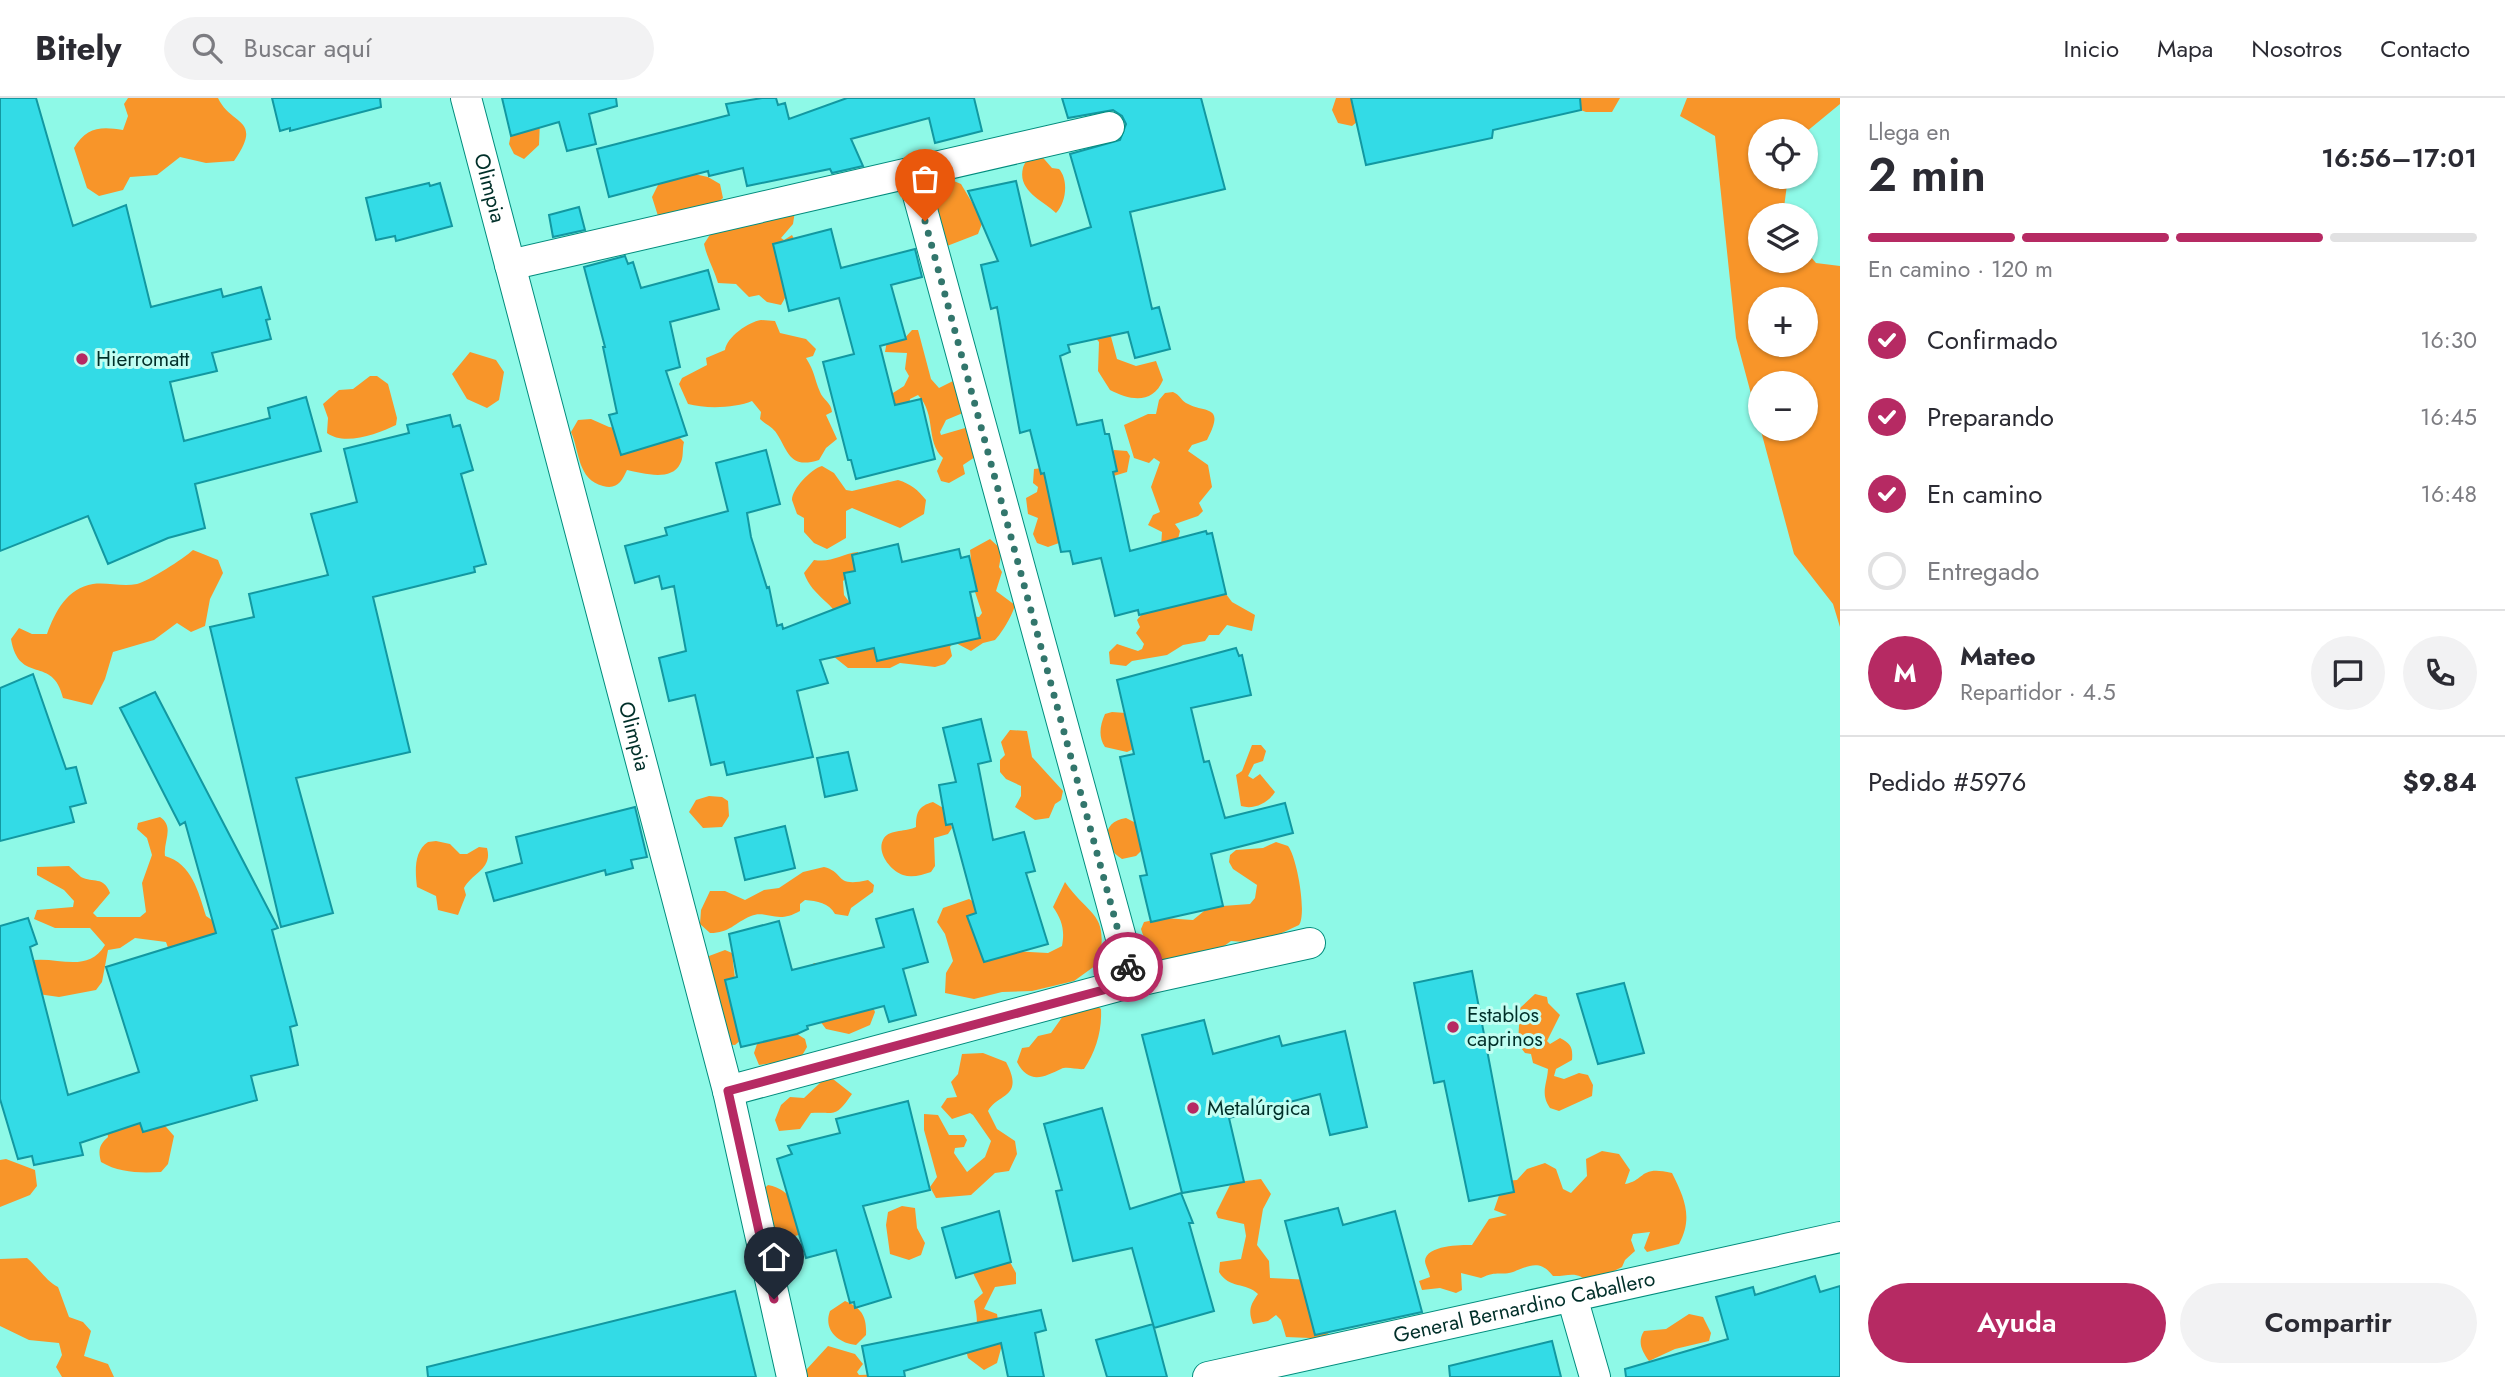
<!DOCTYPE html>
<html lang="es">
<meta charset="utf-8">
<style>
:root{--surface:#fff;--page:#f2f2f3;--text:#2b2b33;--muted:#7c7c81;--line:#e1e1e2;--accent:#b62a63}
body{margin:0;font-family:Jost,sans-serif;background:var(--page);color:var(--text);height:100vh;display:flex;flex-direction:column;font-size:26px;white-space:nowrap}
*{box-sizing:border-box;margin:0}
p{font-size:23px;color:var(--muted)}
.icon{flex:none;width:38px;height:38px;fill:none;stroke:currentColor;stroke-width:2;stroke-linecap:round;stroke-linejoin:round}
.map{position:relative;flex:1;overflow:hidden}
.side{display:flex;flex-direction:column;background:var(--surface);width:665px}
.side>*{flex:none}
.fabs{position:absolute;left:1748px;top:21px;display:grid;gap:14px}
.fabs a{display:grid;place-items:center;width:70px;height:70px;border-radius:50%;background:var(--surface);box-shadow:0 2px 5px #0004;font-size:35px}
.pin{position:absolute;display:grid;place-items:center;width:60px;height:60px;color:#fff;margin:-72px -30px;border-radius:50% 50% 50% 0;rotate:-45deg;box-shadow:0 0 7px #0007}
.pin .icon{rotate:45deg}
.courier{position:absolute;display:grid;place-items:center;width:70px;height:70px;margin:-35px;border:5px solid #b62a63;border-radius:50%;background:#fff;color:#222;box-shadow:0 2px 9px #0007}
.head em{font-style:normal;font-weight:600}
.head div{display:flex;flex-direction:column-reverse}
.head{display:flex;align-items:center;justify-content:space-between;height:119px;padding:0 28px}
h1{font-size:46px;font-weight:600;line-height:52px}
.bar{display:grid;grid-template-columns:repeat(4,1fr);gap:10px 7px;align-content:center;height:84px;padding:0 28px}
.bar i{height:9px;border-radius:5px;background:var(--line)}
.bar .on{background:var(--accent)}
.bar p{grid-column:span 4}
.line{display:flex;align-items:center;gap:18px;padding:0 28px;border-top:2px solid var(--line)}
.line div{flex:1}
.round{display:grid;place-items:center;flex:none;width:74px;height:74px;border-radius:37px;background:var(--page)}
ol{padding:0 28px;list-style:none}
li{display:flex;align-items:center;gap:21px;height:77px}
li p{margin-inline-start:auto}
li .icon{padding:7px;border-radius:50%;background:var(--accent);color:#fff;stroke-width:4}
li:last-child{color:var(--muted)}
li i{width:38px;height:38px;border:4px solid var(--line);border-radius:50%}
.cta{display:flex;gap:14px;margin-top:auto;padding:14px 28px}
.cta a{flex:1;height:80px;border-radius:42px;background:var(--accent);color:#fff;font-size:28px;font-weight:600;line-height:80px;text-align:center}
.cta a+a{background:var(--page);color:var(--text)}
header{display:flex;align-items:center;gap:42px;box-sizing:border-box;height:98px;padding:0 35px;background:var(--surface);border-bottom:2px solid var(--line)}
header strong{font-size:33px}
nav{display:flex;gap:38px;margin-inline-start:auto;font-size:24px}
.search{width:490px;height:63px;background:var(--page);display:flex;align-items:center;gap:18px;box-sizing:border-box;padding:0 24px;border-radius:38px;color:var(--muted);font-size:26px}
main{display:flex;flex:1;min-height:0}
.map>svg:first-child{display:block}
.forest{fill:#f89529;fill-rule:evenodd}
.building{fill:#33dbe6;stroke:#1298a1;stroke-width:2}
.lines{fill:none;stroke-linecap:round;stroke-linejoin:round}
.minor-casing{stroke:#028c7d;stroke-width:32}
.minor{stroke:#fff;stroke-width:30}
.done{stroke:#32766c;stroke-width:7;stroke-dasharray:0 12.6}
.route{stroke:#b62a63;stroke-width:9}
.poi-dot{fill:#b62a63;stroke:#c2fef2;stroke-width:2.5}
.labels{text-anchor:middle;stroke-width:6;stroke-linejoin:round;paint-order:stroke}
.street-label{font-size:21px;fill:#002f29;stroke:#c2fef2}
.poi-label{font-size:21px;fill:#002f29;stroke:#c2fef2;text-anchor:start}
</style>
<header>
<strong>Bitely</strong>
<div class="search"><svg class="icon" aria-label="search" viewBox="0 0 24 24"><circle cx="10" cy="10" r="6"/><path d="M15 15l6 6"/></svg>Buscar aquí</div>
<nav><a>Inicio</a><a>Mapa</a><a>Nosotros</a><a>Contacto</a></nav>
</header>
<main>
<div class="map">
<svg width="1840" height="1279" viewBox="0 0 1840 1279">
<rect width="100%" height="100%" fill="#8ef9e7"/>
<!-- forest -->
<path class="forest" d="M128 0H218C231 28 264 20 234 63L206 65 180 59 157 77 130 79 123 92 99 98 87 90 74 50C86 29 101 28 123 32L128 18 124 6Z
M1336 0H1351L1358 23 1352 28 1338 25 1332 12Z
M1576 0H1620L1612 14H1586L1575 10Z
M1687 0H1840V6L1806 34 1760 33V79H1788L1783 117H1760V163H1806V153L1816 165 1840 168V529L1833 506 1794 456 1736 240 1715 38 1680 18ZM1760 201H1806V247H1760ZM1760 285H1806V331H1760Z
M540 23 539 47 524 61 514 56 509 46 511 36Z
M1038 54 1052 70 1059 71C1069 82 1066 105 1056 115 1044 103 1017 93 1023 70 1024 66 1027 63 1027 59Z
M694 76 708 79 720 86 723 100 717 105 689 110 685 116 658 118 652 99 661 81Z
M949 81 961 86 983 123 978 136 947 148 928 82Z
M795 113 793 126 781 140 784 142 792 137C804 157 792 189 781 207L767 204 759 197 749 199 736 186 718 185C714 171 707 160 704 146L711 135Z
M761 222 775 223 780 235 806 241 816 251 813 258 806 260C815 274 814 280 820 294 823 302 831 304 832 314L826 317 837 341 826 350 819 362C790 371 789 355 777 336 773 329 766 327 760 321L761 314 752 303C736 310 706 311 688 306L679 286 682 280 707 267 706 260 725 252C727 239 748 224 761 222Z
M912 232H918L931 281 939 290 957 281 970 312 946 322 940 334 941 337 972 328 975 359 963 367 965 376 949 385 941 383 937 373 943 360C925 343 937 317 918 297L910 301 909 311 897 314 885 300 904 288 909 278 905 271 907 255 885 254 887 243H902Z
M1110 235 1117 261 1136 268 1156 263 1163 282C1153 306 1131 303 1110 292L1098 273 1099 244 1094 238Z
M470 254 496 262 504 274 499 302 487 310 467 301 452 276Z
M370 278H377L388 286 397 320 396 327C378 336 344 348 327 335L328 320 323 306 339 292 353 291Z
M1173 294C1180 297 1181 302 1186 305 1205 316 1226 305 1207 342L1192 347 1188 353 1208 367 1212 389 1199 405 1203 413 1198 418 1175 426 1180 433 1176 449H1161L1162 434 1148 427 1153 417 1160 414 1151 389 1160 364 1154 360 1149 365 1134 360 1124 327 1148 316H1156L1159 302 1165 295Z
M591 321 609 329 678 338 684 344C682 351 684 360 680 366 671 384 642 375 627 372 622 383 617 392 603 388 577 381 580 354 571 334L578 322Z
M1114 352 1127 353 1130 358 1127 374 1100 382 1053 409 1052 416 1061 440 1059 445 1048 449 1037 445 1033 436 1038 420 1028 416 1026 400 1037 394 1038 389 1033 385 1034 371 1106 363Z
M822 368 834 375 846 392 852 393 898 382C911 386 918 392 926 402L924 416 900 430 852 410 846 413V440L827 451 814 445 804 434V420L797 416 792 402C792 391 811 371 822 368Z
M990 441 1002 452 999 469 1002 474 996 493 1015 507C1013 516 1002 535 995 542L983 545 971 553 954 544 950 549 952 558 945 566 935 569 900 565 890 570H848L833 558C835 548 840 534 839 524 838 507 812 499 804 475L814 462C832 465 841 456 858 454L860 468 843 483 844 497 850 505 979 519 982 515 974 491 970 452Z
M193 452 218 462 223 475 210 501 205 528 191 534 177 525 154 542 113 554 105 581 92 607 63 600C53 556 19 588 11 541L19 530 32 536H47C55 514 67 490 93 486 107 484 122 489 137 486 149 483 183 461 193 452Z
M1191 493 1226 496 1232 504 1255 517 1252 533 1227 527 1219 537H1209L1205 543 1183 547 1167 557 1132 563 1126 568 1110 566 1109 554 1117 546 1138 553 1142 551 1144 546 1136 535 1140 529 1137 522 1151 505 1183 507Z
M1112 614 1126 615 1138 649 1127 654 1105 649C1098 639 1100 627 1105 616Z
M1010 632 1027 633 1032 659 1063 693 1061 702 1055 706 1049 720 1035 722 1015 709 1021 698V688L1006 681 1000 674V662L1005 657 1001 644Z
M1252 647H1261L1266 653 1263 663 1254 666 1248 678 1253 681 1260 676 1275 694C1268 705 1254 712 1241 708L1236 677 1242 673Z
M709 698 722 699 728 703 729 718 722 729 703 730 689 714 696 702Z
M933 704 945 711 952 730 948 736 934 740 935 768 931 774C922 777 912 780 903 777 891 773 875 754 884 740 890 731 907 734 916 729 916 715 918 708 933 704Z
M160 719C175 729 163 743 165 758 192 766 198 793 206 818L224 830 173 864 166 844 135 840 120 850 108 852 102 884 96 892 59 899 38 896 28 863C56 857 87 877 105 847L90 830H55L34 821 37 812 73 809 74 803 64 792 37 777V769L69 768 81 779C93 785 104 778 110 795L93 815 97 819H140L146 814 142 785 152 757 147 740 137 731 138 725Z
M1126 720 1138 726 1142 752 1136 758 1122 761C1102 749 1100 724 1126 720Z
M436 743 450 746 460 756H467L479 749 487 750C493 771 472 775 464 790L466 797 458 817 438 812 436 798 417 789C415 773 414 753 428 744Z
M1276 744 1288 748C1297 759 1307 816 1299 827L1260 845 1231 843 1220 851 1164 865C1152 856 1145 845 1141 831L1144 824 1164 820 1193 822 1209 809 1250 806 1255 800 1257 787 1233 771 1229 764 1230 757 1236 752 1263 750Z
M824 769C845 774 834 790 868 782L874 787 873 794 851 810 848 818 835 816C829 805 817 803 805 802L800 806V813C776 827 766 811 751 818 734 825 730 835 710 835L700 826 701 812 710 793H725L745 802 764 792 779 790 803 774Z
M1065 784C1090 820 1109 813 1099 865L1074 883 1032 893 1002 894 974 901 945 895 946 875 953 863 945 836 937 824 943 810 969 801 981 808 1013 853 1048 855 1062 848C1065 832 1062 822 1053 809Z
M725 852 732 855 742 941 735 947 722 946 704 878 709 858Z
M814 865H821L872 907 875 914 870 927 849 936 826 931 817 919 809 870Z
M1535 896 1547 899 1548 905 1560 917 1547 943 1550 946 1560 940C1571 946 1573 949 1572 962L1556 971 1554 978 1564 981 1579 975 1588 977 1593 987 1592 998 1559 1013 1550 1010C1540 995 1547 987 1548 971L1533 965 1531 956 1525 955 1518 946 1520 910Z
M1096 907 1101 911C1102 933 1096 953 1084 971 1077 972 1067 968 1061 971 1044 979 1029 987 1017 964L1022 950 1029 949 1038 938 1051 935 1063 918Z
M797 936 805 941 807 949 800 961 759 967 754 955 759 940Z
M983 955 1006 964C1025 1000 998 995 988 1013L997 1031 1015 1043 1017 1056 1009 1073 995 1075 971 1097 936 1100 930 1089 937 1079 924 1032V1016L938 1017 949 1037H964L967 1042 964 1049 955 1050 954 1055 967 1074 985 1059 991 1043 973 1017 970 1015 952 1021 941 1009 947 1000 957 999 951 984 958 976 962 956Z
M833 981 852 996C835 1020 837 1014 811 1015L800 1031 779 1033 775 1022 781 1007 790 999 804 1000 821 984Z
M160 1022 174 1038 168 1066 161 1074C140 1075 119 1075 101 1064 98 1052 99 1047 108 1039L106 1028Z
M1602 1053 1619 1056 1630 1072 1625 1086C1646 1082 1639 1067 1672 1075 1685 1101 1693 1120 1679 1146L1647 1154 1644 1150 1650 1134 1633 1136 1631 1142 1635 1153 1625 1162 1622 1169 1588 1186C1579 1171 1566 1179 1553 1178 1540 1161 1529 1168 1513 1174 1501 1178 1498 1172 1481 1180L1461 1175 1462 1192 1456 1195 1440 1190 1422 1192 1419 1183 1430 1179C1429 1173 1425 1167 1425 1163 1426 1147 1461 1147 1472 1147L1489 1121 1507 1117 1494 1112 1504 1083 1517 1082 1527 1071 1545 1065 1556 1071 1563 1091 1571 1095 1587 1078 1586 1061Z
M6 1061 35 1072 37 1088 30 1097 0 1109V1062Z
M1261 1081 1271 1096 1263 1111 1257 1147 1269 1163 1270 1180 1334 1183V1231L1317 1244 1310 1240 1286 1239 1281 1222 1276 1217 1268 1223 1253 1226C1248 1213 1250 1207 1258 1196 1246 1184 1229 1191 1219 1174L1220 1164 1241 1161 1246 1138 1244 1126 1218 1120 1216 1115 1231 1085Z
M768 1087C793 1092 798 1112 809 1134L795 1138 793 1148 783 1155 768 1156 747 1106Z
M902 1108 915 1110 917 1130 925 1145 921 1157 909 1162 890 1156 886 1127 888 1114Z
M27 1160C38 1169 46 1183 58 1189L69 1219 83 1224 91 1233 84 1258 108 1266 114 1279H62L56 1269 62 1257 59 1245 29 1242 0 1228V1161Z
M1010 1164 1016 1175V1186L995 1189 984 1211 997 1216 1002 1247 997 1265 984 1272 968 1260 966 1252C978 1229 979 1227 974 1203L983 1195 972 1173Z
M845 1203C862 1210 867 1219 866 1237L856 1247C838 1245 823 1232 830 1213Z
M1689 1216 1703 1219 1711 1235 1709 1243 1675 1251 1649 1263C1642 1253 1637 1244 1644 1233L1666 1231Z
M828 1248 855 1256 863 1266 857 1274 859 1277 890 1276 893 1279H805L806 1272Z"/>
<!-- building -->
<path class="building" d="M0 0H36L73 128 126 107 151 209 221 191 223 199 261 189 270 221 266 222 271 241 212 255 217 273 170 284 184 343 270 320 268 310 306 299 321 353 195 386 205 430 168 440 108 466 88 418 0 453Z
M272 0H380L381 9 290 33V30L280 33Z
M502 0H616L617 8 589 16 596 46 567 53 559 24 511 38Z
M762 0H776L778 7 785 5 789 21 847 0H974L982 33 935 45 929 20 851 41 863 68 832 75 830 71 747 88 743 70 709 78 708 73 609 99 597 51 729 17 726 6Z
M1062 0H1201L1225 91 1130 114 1152 211 1159 209 1170 251 1135 260 1128 234 1068 247 1070 254 1060 258 1077 327 1102 322 1105 336H1109L1117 373 1113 374 1130 453 1206 433 1207 436 1212 435 1226 496 1139 517 1138 512 1115 518 1101 460 1073 466 1070 453 1061 454 1044 375 1041 376 1030 332 1020 335 997 209 991 211 981 167 998 163 968 93 1016 83 1031 148 1091 129 1070 56 1120 42 1126 26 1122 18 1113 12 1068 20Z
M1351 0H1580L1581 12 1493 32 1492 40 1366 67Z
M429 85 430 88 440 85 452 128 396 143 395 138 376 142 366 100Z
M579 109 585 132 553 139 549 117Z
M831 131 841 170 915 151 922 179 891 187 906 241 880 248 895 307 921 301 935 361 856 381 851 362H848L823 264 854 256 839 200 789 213 773 146Z
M625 158 628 166 633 164 641 190 708 172 719 211 670 224 680 269 666 273 687 337 621 357 609 317 617 315 603 249H605L584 169Z
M450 317 453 329 460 327 473 372 461 376 486 466 474 469 475 474 373 499 410 654 296 680 333 815 281 829 210 529 254 519 249 496 328 477 311 416 357 404 344 351 409 335 407 327Z
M766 352 780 406 747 415 751 439 767 490 769 489 777 528 782 526 783 531 850 505 844 475 855 473 852 457 898 446 902 464 959 451 961 460 969 458 977 493 970 494 980 540 877 563 874 550 820 562 828 585 797 593 813 659 727 677 724 664 711 667 695 597 669 603 659 560 686 553 674 488 662 491 659 478 635 485 625 448 667 437 665 430 728 413 716 365Z
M1236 550 1239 558 1242 557 1251 597 1191 610 1204 664 1209 663 1225 720 1285 705 1293 735 1211 756 1223 808 1151 824 1140 778 1147 777 1120 659 1134 656 1117 582Z
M33 576 66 671 76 669 86 705 70 709 74 724 0 743V590Z
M155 594 278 830 272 832 297 927 290 929 298 967 251 978 257 1002 143 1034 140 1025 80 1045 83 1057 34 1067 32 1058 18 1061 0 1001V828L28 820 37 846 30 849 68 997 139 974 106 869 216 835 185 724 180 727 120 610Z
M981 621 991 663 978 666 993 742 1024 734 1035 773 1026 775 1048 846 984 864 967 818 976 815 952 726 946 727 939 687 956 684 943 630Z
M848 654 857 692 825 699 817 660Z
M635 709 647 759 631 762 633 770 606 777 605 772 494 803 486 775 522 765 516 739Z
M785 728 795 770 745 782 735 740Z
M913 811 928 864 903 871 916 917 889 924 884 908 807 928 808 931 797 936 741 949 725 882 737 879 729 836 779 823 792 872 884 849 876 821Z
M1472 873 1514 1094 1469 1103 1444 983 1434 985 1414 885Z
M1624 885 1644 955 1598 966 1577 896Z
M1204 922 1213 956 1279 938 1282 948 1345 933 1367 1029 1330 1037 1320 996 1229 1020 1244 1084 1182 1095 1142 937Z
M908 1003 930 1092 863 1108 891 1199 855 1210 854 1204 850 1205 836 1152 806 1160 777 1061 792 1056 788 1048 840 1035 836 1021Z
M1102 1010 1130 1111 1181 1095 1193 1125H1189L1214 1213 1154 1230 1132 1150 1073 1163 1056 1093 1062 1092 1044 1026Z
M1338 1110 1343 1127 1395 1113 1422 1214 1315 1237 1285 1123Z
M999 1113 1011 1164 956 1180 942 1130Z
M1815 1178 1820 1194 1840 1188V1279H1626L1625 1271 1728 1241 1716 1199 1753 1189 1755 1197Z
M735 1193 756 1279H428L427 1269Z
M1041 1212 1046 1232 1035 1235 1044 1279H1008L1001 1245 904 1273 905 1279H868L862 1248Z
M1153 1226 1167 1279H1107L1096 1242Z
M1552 1243 1561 1279H1450L1449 1268Z"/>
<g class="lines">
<defs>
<g id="minor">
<path id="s1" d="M466 0 728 993 792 1279"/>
<path d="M912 75 1133 884"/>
<path d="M510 167 1109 29"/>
<path d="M728 993 1133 884 1310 845"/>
<path d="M1572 1199 1595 1279"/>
<path id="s2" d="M1208 1279 1840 1139"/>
</g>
</defs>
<!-- minor casing -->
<use href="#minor" class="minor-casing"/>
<!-- minor -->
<use href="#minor" class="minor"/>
</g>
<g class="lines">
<!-- done -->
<path class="done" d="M925 123 1128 869"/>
<!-- route -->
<path class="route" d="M774 1201 728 993 1133 884 1128 869"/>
</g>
<!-- markers -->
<g class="poi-dot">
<circle cx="82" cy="261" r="7"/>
<circle cx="1453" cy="929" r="7"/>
<circle cx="1193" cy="1010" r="7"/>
</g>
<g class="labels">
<!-- street labels -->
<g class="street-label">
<text dy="7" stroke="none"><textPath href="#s1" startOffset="93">Olimpia</textPath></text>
<text dy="7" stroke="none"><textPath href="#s1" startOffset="660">Olimpia</textPath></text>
<text dy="7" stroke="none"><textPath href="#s2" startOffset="324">General Bernardino Caballero</textPath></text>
</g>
<!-- poi labels -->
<g class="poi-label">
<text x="96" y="268">Hierromatt</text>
<text x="1467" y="924">Establos<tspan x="1467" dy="24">caprinos</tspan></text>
<text x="1207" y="1017">Metalúrgica</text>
</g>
</g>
</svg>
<div class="fabs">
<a><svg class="icon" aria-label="locate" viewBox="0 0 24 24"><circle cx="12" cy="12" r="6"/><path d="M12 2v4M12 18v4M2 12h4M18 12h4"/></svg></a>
<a><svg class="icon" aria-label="layers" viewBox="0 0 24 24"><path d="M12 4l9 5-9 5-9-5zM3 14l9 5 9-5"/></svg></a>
<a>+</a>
<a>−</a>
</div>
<div class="pin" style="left:925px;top:123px;background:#ea580c"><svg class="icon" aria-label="bag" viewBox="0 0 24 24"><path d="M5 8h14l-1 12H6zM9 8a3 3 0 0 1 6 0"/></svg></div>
<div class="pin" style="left:774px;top:1201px;background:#1f2937"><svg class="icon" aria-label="home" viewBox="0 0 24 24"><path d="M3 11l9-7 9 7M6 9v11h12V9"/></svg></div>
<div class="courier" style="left:1128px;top:869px"><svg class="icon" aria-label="bike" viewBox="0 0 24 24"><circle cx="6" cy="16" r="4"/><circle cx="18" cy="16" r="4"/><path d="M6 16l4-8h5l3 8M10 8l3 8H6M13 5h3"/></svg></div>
</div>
<section class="side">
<div class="head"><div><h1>2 min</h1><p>Llega en</p></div><em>16:56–17:01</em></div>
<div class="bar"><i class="on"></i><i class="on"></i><i class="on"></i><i></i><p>En camino · 120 m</p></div>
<ol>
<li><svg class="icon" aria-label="check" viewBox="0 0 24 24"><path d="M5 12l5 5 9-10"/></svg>Confirmado<p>16:30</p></li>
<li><svg class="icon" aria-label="check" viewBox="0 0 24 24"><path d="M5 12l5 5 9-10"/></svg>Preparando<p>16:45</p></li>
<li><svg class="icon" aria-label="check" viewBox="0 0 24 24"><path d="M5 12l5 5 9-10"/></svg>En camino<p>16:48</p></li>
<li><i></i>Entregado</li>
</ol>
<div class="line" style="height:126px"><b class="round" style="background:var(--accent);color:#fff">M</b><div><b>Mateo</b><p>Repartidor · 4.5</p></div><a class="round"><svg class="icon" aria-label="chat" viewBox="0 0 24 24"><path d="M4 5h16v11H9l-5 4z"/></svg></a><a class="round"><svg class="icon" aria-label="phone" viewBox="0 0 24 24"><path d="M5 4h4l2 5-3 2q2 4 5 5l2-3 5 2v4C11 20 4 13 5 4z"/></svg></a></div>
<div class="line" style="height:91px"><div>Pedido #5976</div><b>$9.84</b></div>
<div class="cta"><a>Ayuda</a><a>Compartir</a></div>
</section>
</main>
